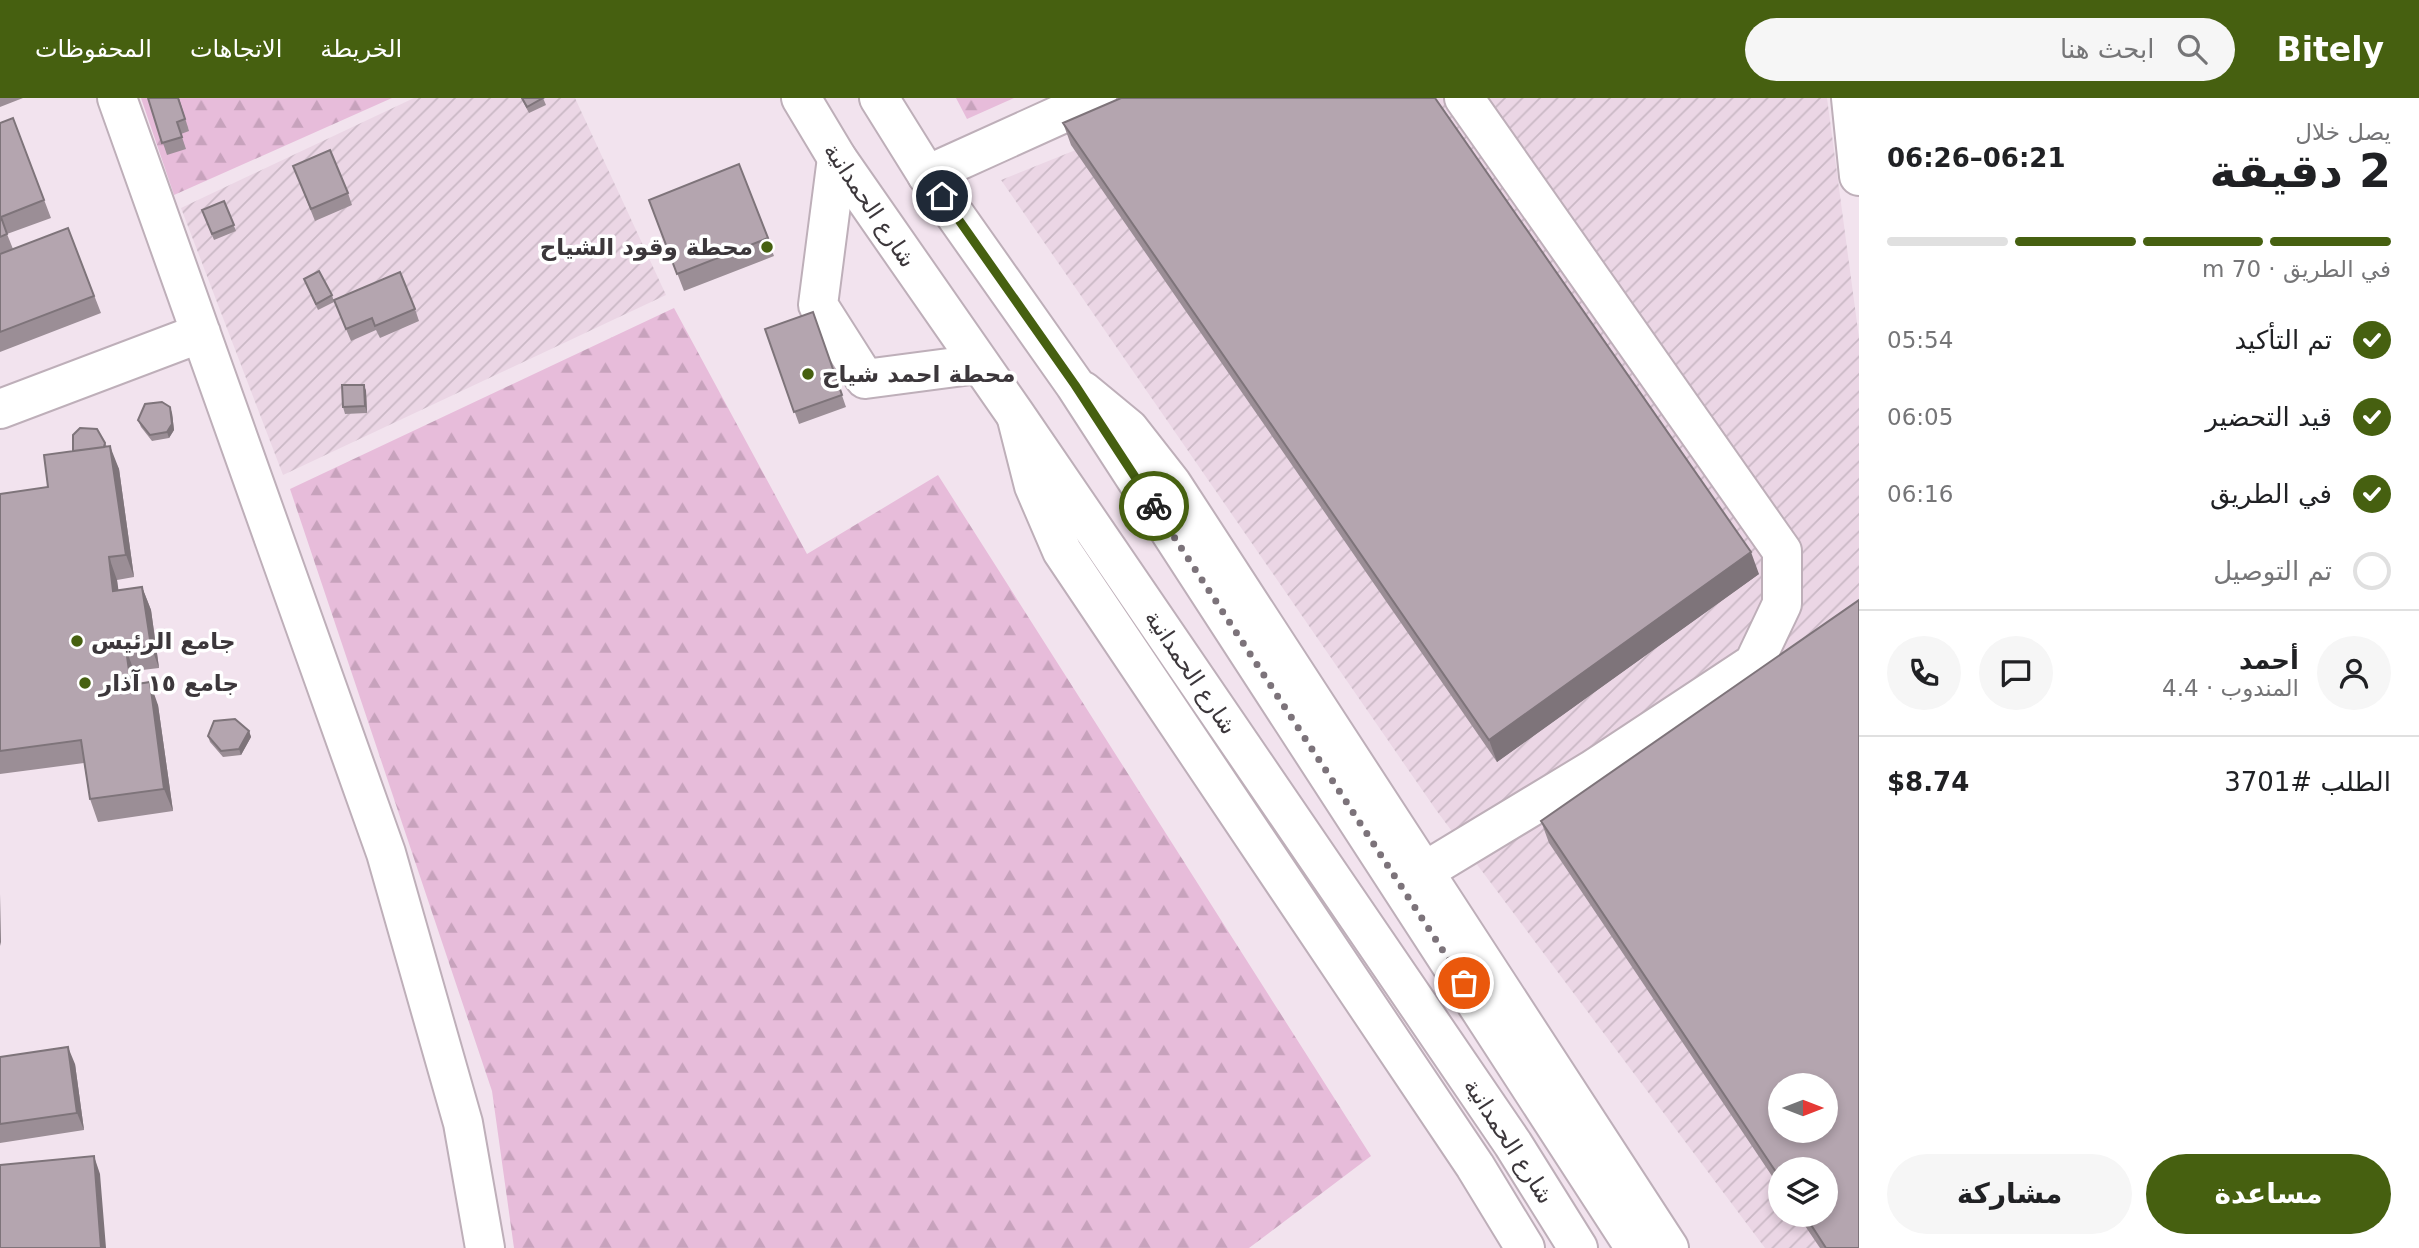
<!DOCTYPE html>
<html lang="ar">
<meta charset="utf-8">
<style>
:root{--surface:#fff;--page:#f6f6f6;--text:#202124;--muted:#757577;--line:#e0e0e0;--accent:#466010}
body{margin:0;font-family:"DejaVu Sans","Noto Naskh Arabic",sans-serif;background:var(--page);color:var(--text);direction:rtl;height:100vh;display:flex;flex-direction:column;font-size:26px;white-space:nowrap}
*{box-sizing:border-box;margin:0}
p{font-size:23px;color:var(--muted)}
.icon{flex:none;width:38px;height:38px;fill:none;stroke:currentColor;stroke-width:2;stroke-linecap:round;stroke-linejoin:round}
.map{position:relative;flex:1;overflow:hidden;direction:ltr}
.panel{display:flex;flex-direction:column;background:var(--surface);width:560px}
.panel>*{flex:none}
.needle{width:46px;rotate:90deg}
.fabs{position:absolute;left:1768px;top:975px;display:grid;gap:14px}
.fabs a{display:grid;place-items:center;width:70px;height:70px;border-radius:50%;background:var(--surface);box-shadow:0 4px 10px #0003;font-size:35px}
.pin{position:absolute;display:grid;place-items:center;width:60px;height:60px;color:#fff;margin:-30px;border:4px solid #fff;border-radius:50%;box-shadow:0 2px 7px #0007}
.courier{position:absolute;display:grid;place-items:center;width:70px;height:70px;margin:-35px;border:5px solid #466010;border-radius:50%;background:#fff;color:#222;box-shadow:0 2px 9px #0007}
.headline em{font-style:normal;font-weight:700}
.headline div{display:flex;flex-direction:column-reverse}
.headline{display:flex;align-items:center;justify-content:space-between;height:119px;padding:0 28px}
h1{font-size:46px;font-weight:700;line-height:52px}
.bar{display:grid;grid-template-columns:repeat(4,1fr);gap:10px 7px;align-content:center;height:84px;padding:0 28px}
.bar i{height:9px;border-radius:5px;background:var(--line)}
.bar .selected{background:var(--accent)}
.bar p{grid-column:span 4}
.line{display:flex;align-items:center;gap:18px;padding:0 28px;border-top:2px solid var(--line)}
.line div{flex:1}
.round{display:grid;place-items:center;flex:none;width:74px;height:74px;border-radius:37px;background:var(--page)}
ol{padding:0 28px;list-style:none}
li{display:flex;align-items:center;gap:21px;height:77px}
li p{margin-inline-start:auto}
li .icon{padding:7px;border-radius:50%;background:var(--accent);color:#fff;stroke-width:4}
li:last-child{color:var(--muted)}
li i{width:38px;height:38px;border:4px solid var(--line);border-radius:50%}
.action{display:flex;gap:14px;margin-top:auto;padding:14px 28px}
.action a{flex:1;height:80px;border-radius:42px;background:var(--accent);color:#fff;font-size:28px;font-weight:700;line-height:80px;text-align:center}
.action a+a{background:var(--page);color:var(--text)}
header{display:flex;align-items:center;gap:42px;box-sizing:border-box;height:98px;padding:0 35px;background:var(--accent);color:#fff}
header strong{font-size:33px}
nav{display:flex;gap:38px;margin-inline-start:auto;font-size:24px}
.search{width:490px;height:63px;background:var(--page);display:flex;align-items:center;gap:18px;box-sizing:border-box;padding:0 24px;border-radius:38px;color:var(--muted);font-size:26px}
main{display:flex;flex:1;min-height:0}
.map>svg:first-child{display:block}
.industrial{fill:url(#industrial-furrows);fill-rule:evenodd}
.forest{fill:url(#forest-firs)}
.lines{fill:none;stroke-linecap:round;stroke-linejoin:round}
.minor-casing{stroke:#beafb9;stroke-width:42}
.major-casing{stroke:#beafb9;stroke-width:42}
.highway-casing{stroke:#beafb9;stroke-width:42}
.minor{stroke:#fff;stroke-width:38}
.major{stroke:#fff;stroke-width:38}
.highway{stroke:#fff;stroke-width:38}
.wall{fill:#9b8e96}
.shaded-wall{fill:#7e747a}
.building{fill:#b4a5af;stroke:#7e747a;stroke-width:2;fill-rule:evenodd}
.done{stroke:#7c737a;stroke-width:7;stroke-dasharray:0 12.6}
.route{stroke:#466010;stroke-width:9}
.poi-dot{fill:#466010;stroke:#fff;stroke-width:2.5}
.labels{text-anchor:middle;stroke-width:7;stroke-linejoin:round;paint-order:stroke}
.street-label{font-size:23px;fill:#3c373b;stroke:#fff}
.poi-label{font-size:23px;font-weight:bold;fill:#3c373b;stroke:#fff;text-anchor:start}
</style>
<header>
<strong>Bitely</strong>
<div class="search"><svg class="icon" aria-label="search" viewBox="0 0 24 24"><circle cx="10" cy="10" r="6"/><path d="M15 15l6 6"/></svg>ابحث هنا</div>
<nav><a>الخريطة</a><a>الاتجاهات</a><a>المحفوظات</a></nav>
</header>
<main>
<section class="panel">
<div class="headline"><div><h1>2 دقيقة</h1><p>يصل خلال</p></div><em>06:21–06:26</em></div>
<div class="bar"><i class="selected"></i><i class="selected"></i><i class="selected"></i><i></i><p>في الطريق · 70 m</p></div>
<ol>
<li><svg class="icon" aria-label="check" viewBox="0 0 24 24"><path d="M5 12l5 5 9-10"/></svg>تم التأكيد<p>05:54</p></li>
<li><svg class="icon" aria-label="check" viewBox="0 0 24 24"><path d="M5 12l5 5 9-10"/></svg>قيد التحضير<p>06:05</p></li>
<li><svg class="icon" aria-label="check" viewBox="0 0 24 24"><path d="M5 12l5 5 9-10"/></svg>في الطريق<p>06:16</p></li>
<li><i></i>تم التوصيل</li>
</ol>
<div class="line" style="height:126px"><a class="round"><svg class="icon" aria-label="person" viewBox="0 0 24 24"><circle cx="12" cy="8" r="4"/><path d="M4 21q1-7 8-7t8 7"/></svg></a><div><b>أحمد</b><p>المندوب · 4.4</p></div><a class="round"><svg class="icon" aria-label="chat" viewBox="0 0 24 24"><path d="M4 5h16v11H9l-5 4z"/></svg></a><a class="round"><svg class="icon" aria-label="phone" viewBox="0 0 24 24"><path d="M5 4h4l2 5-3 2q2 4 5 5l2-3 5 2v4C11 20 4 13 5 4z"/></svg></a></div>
<div class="line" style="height:91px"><div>الطلب #3701</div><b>$8.74</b></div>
<div class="action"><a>مساعدة</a><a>مشاركة</a></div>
</section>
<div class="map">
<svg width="1859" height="1150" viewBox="0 0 1859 1150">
<defs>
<pattern id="industrial-furrows" width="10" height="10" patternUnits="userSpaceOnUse" patternTransform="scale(1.75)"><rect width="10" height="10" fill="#ebd6e5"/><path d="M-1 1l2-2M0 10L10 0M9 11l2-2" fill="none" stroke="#cab8c5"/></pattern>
<pattern id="forest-firs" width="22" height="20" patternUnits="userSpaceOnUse" patternTransform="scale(1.75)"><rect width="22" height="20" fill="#e7bcda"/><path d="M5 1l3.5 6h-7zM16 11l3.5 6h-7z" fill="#c7a2bc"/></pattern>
</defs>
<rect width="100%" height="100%" fill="#f2e3ee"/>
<!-- industrial -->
<path class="industrial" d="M414 0H575L666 197 283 377 181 110Z
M1205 0H1827L1859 240V1150H1765L1436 712 1001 82ZM1780 987H1825V1032H1780ZM1780 1071H1825V1116H1780Z"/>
<!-- forest -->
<path class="forest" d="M141 0H392L174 97Z
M956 0H1014L967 21Z
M674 210 807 456 938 377 1371 1058 1249 1150H514L492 993 290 391Z"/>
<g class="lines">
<defs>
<path id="minor" d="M117 0 386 755 463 1025 485 1150
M1851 0 1859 78
M837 60 818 207 865 281 979 266
M927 77 1097 0
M0 311 201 235
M1425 773 1592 672 1754 565 1782 506V453L1464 0"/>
<path id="major" d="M1083 293 1129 331 1172 386 1669 1150
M1017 321 1034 388 1062 453 1475 1068 1525 1150"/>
<path id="highway" d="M801 0 837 60 1015 316 1513 1046 1578 1150
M879 0 927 77 1075 287 1635 1150"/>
</defs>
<!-- minor casing -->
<use href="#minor" class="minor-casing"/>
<!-- major casing -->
<use href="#major" class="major-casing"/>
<!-- highway casing -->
<use href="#highway" class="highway-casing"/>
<!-- minor -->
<use href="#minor" class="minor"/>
<!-- major -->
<use href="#major" class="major"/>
<!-- highway -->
<use href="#highway" class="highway"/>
</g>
<!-- wall -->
<path class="wall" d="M0 0H23L0 9Z
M148 0H179L189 33 181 36 186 51 167 57Z
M521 0H543L546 7 529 15Z
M13 20 51 120 7 136 13 151 68 130 101 215 0 254V25Z
M1063 25 1759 476 1497 664 1071 47Z
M739 66 774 158 684 193 649 102Z
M293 68 348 95 352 107 315 123Z
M224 103 236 133 214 142 202 112Z
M304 181 332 197 334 204 318 212Z
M334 202 415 211 419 223 380 240 376 232 351 243Z
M813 214 846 309 799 326 765 231Z
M364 287 366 293 367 315 345 316 343 309Z
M172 315 174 332 169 340 152 343 141 329 138 322Z
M105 345 119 371 134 479 117 482 118 493 142 489 151 512 159 570 134 573 136 586 158 607 173 713 98 724 90 701 84 665 0 676V396L48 389Z
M249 633 251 639 241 657 223 659 210 644 208 638Z
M1541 723 1859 1150H1820L1797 1116H1825L1780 1071V1090L1549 745Z
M0 959 75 966 84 1032 0 1045Z"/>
<!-- shaded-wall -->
<path class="shaded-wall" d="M364 287 366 293 367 315 365 308Z
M170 309 172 315 174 332 169 340 167 334Z
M110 348 119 371 134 479 126 457Z
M1751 454 1759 476 1497 664 1489 642Z
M109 459 117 482 122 516 113 493Z
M142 489 151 512 159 570 151 548Z
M126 551 134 573 139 609 131 587Z
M150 584 158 607 173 713 164 691Z
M249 633 251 639 241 657 239 651Z
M0 796 1 848 0 844Z
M68 949 75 966 84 1032 77 1015Z
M94 1058 100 1076 106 1150H101Z"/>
<!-- building -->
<path class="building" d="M148 0H178L185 21 177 24 182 39 162 45Z
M522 0H543L527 9Z
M1121 0H1435L1751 454 1489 642 1063 25Z
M13 20 44 102 1 119 7 136 0 139V25Z
M330 52 348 95 311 111 293 68Z
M739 66 768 140 677 176 649 102Z
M224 103 234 127 212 136 202 112Z
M68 130 94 198 0 234V156Z
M319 173 332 197 316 206 304 181Z
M400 174 415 211 375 228 372 220 346 231 334 202Z
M813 214 842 297 794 314 765 231Z
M342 287H364L365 308 343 309Z
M162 304 170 309 172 326 167 334 150 337 138 322 145 306Z
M80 330 97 331 105 345 104 349 73 353V337Z
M110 348 126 457 109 459 113 493 142 489 151 548 126 551 131 587 150 584 164 691 90 701 81 642 0 653V396L48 389 44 357Z
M1859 502V1150H1826L1804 1116H1825V1071H1780V1080L1541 723ZM1780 987H1825V1032H1780Z
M235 621 249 633 239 651 221 653 208 638 214 623Z
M68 949 77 1015 0 1026V959Z
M94 1058 101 1150H0V1067Z"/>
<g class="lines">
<!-- done -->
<path class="done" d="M1154 408 1464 885"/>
<!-- route -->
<path class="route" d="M942 98 1075 287 1154 408"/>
</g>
<!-- markers -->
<g class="poi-dot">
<circle cx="767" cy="149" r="7"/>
<circle cx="808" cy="276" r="7"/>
<circle cx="77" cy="543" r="7"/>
<circle cx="85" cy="585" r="7"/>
</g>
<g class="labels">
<!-- street labels -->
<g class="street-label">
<text transform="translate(870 107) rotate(56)" y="8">شارع الحمدانية</text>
<text transform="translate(1191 574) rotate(56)" y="8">شارع الحمدانية</text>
<text transform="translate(1509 1043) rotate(57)" y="8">شارع الحمدانية</text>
</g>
<!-- poi labels -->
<g class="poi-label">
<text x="753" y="157" text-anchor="end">محطة وقود الشياح</text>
<text x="822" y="284">محطة احمد شياح</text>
<text x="91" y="551">جامع الرئيس</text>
<text x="99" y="593">جامع ١٥ آذار</text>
</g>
</g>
</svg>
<div class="fabs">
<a><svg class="needle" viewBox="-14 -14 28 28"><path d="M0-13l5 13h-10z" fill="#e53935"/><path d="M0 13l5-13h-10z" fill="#757577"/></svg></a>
<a><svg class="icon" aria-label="layers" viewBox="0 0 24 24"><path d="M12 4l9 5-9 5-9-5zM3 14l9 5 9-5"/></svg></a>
</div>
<div class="pin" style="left:1464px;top:885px;background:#ea580c"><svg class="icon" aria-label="bag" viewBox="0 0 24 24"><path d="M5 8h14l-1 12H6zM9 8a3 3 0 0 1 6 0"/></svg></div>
<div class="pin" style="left:942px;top:98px;background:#1f2937"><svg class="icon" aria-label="home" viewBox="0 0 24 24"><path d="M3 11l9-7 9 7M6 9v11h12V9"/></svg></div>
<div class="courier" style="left:1154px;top:408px"><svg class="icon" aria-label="bike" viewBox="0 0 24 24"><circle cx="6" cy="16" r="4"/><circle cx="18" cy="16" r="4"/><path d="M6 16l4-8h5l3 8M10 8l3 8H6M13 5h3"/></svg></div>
</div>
</main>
